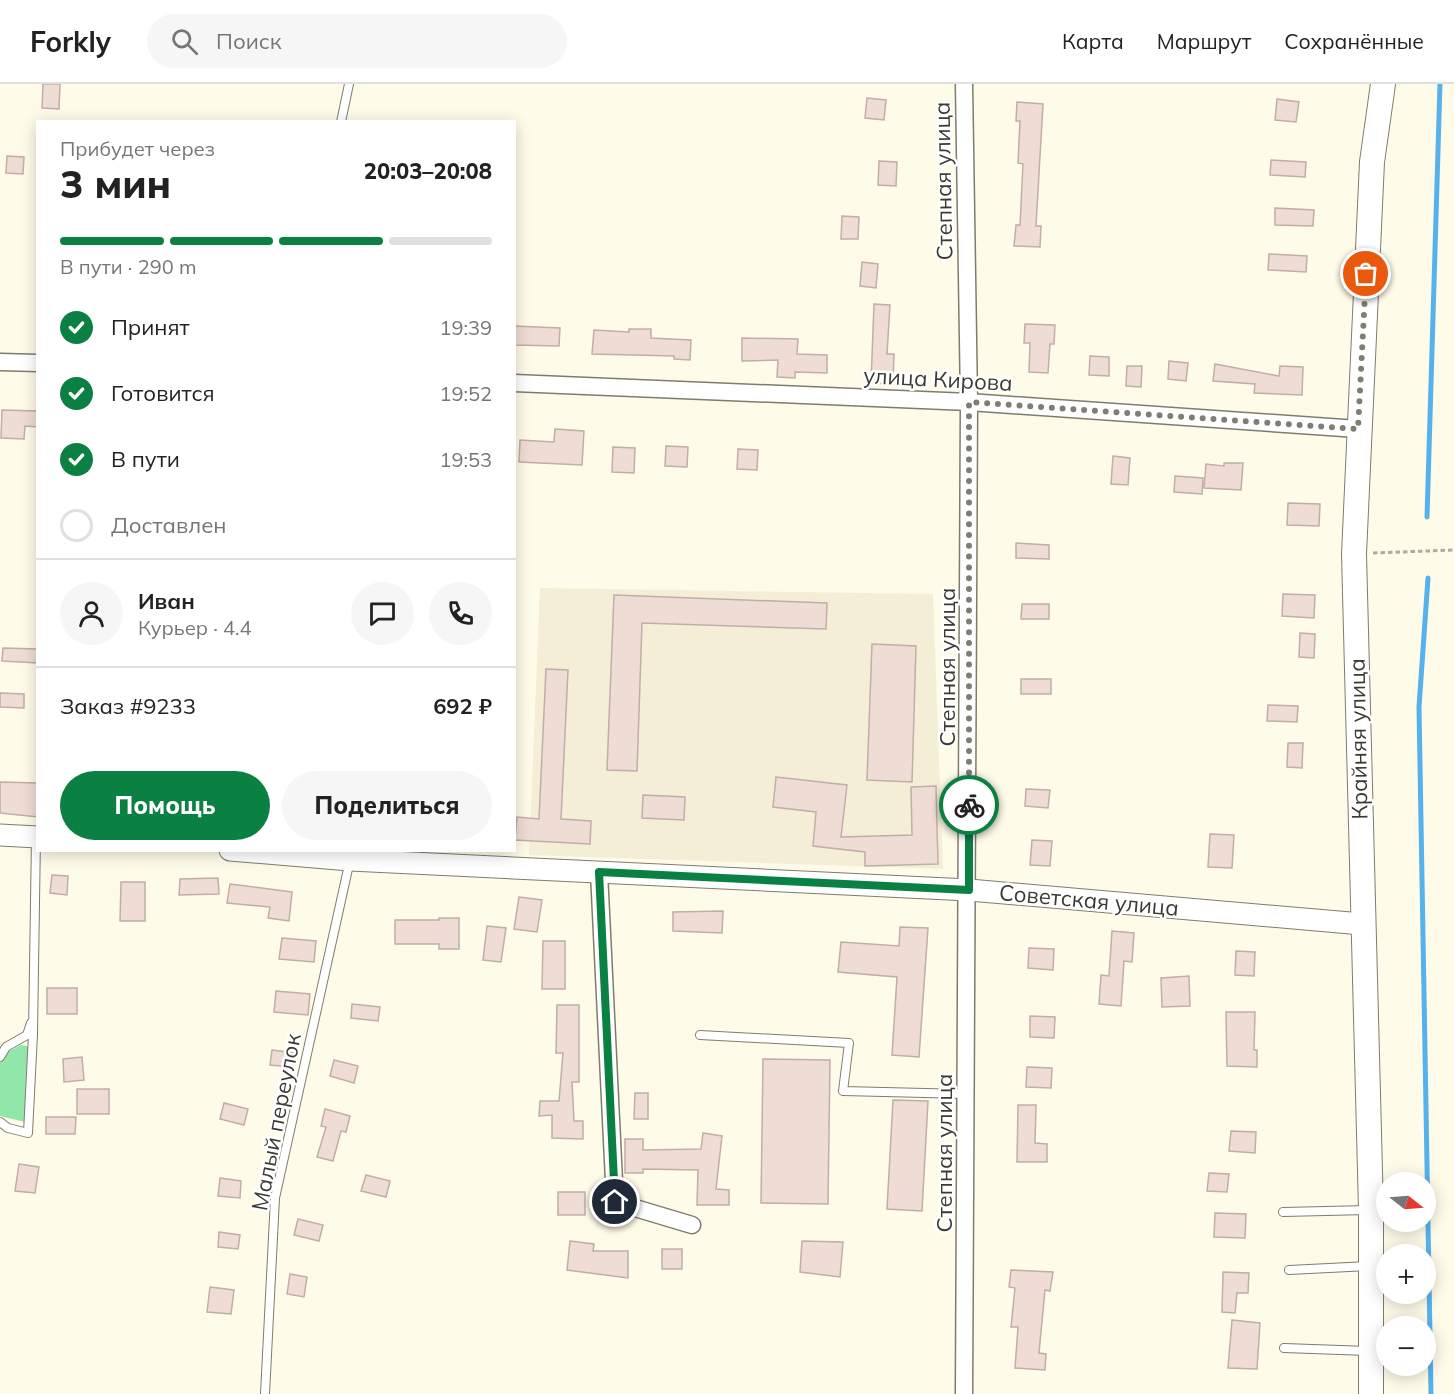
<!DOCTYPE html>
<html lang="ru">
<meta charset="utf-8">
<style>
:root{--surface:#fff;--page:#f6f6f6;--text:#222;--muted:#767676;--line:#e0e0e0;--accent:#0b8043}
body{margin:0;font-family:Mulish,sans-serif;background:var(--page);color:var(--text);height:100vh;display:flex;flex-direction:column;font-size:22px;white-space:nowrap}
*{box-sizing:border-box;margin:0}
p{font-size:20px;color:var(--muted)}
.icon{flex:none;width:33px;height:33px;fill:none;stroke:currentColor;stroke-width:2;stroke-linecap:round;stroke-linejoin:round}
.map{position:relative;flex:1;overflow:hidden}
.drawer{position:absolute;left:36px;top:36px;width:480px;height:732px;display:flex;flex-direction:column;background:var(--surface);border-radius:0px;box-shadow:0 3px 15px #0003}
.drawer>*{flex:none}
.needle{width:39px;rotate:107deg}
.tools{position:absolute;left:1376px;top:1088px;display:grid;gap:12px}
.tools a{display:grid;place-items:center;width:60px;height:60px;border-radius:50%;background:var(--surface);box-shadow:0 3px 15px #0003;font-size:30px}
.pin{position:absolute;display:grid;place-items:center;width:51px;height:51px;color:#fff;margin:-26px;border:3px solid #fff;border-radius:50%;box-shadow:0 2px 6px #0007}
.courier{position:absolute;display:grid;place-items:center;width:60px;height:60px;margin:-30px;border:4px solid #0b8043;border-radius:50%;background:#fff;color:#222;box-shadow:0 2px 8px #0007}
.overview em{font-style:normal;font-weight:800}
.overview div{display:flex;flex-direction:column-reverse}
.overview{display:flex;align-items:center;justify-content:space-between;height:102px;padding:0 24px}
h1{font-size:39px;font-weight:800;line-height:45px}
.bar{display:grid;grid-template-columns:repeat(4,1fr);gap:9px 6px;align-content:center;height:72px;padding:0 24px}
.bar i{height:8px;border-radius:4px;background:var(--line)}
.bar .current{background:var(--accent)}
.bar p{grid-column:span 4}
.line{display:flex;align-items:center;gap:15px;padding:0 24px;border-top:2px solid var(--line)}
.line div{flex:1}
.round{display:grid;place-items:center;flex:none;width:63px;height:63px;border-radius:32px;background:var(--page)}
ol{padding:0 24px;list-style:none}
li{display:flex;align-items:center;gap:18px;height:66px}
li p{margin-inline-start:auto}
li .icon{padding:6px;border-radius:50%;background:var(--accent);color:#fff;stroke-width:4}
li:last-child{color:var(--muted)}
li i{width:33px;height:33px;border:3px solid var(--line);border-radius:50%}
.cta{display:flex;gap:12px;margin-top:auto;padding:12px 24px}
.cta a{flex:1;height:69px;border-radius:36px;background:var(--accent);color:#fff;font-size:24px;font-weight:800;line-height:69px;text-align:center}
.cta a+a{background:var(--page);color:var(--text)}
header{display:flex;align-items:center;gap:36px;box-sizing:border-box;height:84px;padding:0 30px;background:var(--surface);border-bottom:2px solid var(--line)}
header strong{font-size:28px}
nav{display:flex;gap:33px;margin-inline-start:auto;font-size:21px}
.search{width:420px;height:54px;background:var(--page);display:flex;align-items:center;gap:15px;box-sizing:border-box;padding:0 21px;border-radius:33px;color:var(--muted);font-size:22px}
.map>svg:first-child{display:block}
.built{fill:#f4eed6}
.green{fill:#91e7a9}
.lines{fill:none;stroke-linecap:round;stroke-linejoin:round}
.stream{stroke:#55b2ed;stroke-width:5}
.building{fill:#efdcd5;stroke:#c0aea7;stroke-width:1.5}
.service-casing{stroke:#807c6d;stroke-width:10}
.minor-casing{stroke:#807c6d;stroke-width:19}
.tertiary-casing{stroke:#807c6d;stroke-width:23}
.secondary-casing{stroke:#807c6d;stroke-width:26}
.path{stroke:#adab9d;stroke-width:3;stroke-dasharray:4.5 3;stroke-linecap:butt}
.service{stroke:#fff;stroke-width:8}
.minor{stroke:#fff;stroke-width:16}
.tertiary{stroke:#fff;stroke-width:21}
.secondary{stroke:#fff;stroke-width:24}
.done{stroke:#807e73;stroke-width:6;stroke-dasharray:0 10.8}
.route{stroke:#0b8043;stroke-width:8}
.labels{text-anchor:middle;stroke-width:5;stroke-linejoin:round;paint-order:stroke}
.street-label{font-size:22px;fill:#3b3a33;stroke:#fff}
</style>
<header>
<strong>Forkly</strong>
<div class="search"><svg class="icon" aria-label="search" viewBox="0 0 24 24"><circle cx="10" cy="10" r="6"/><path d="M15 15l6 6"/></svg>Поиск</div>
<nav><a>Карта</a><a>Маршрут</a><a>Сохранённые</a></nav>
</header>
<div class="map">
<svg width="1454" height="1310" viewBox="0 0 1454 1310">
<rect width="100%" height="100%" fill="#fffbe9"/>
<!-- built -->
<path class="built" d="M540 504 933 510 943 785 529 771Z"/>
<!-- green -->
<path class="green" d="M21 961 28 962 30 970 25 1038 0 1032V978L6 969Z"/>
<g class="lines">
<!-- stream -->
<path class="stream" d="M1427 433 1440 0
M1428 494 1419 623 1431 1310"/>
</g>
<!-- building -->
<path class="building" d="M43 0H60L59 25 42 24Z
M867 14 886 16 884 36 865 34Z
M1277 15 1299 18 1296 38 1275 36Z
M1017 18 1043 20 1036 142H1041L1040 163 1014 162 1016 141H1020L1023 80 1018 79 1020 37H1016Z
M7 72 24 73 23 90 6 89Z
M1271 76 1306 78 1305 93 1270 91Z
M879 77 897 78 896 102 878 101Z
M1275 124 1314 126 1313 142 1275 141Z
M842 132 859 133 858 155H841Z
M1269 170 1307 172 1306 188 1268 186Z
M862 178 878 180 876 204 860 202Z
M874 220 890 221 887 270H894L893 300 871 299Z
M1025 240 1055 241 1054 260H1050L1048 289 1029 288 1030 259H1024Z
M514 242 560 244 559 262 514 261Z
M629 245H651V254L691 256 690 276 674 275V272L592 270 594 246 629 248Z
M742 254 798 255 797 270 827 271V289L795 288V294L777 293 778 276 742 277Z
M1090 272 1109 273V292L1089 291Z
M1169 277 1188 279 1186 297 1168 295Z
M1215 280 1279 292 1280 282 1303 283 1302 311 1254 309 1255 300 1213 297Z
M1127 282H1142L1141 303 1126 302Z
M2 326 38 327V343L25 342 24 355 1 354Z
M555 345 584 347 582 381 519 378 520 356 554 358Z
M666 362 688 363 687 383 665 382Z
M613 363 635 364 634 389 612 388Z
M738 365 758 366 757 386 737 385Z
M1113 372 1130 374 1128 401 1111 400Z
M1224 379H1243L1241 406 1204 404 1206 380 1224 382Z
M1175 392 1203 394 1202 410 1174 408Z
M1288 419 1320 420 1319 442 1287 441Z
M1016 459 1049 461V475L1016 474Z
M1283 510 1315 511 1314 534 1282 532Z
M614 511 827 519 826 545 642 539 637 687 607 686Z
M1022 520H1049V535H1021Z
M1300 549 1315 550 1314 574 1299 573Z
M872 560 916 562 912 698 867 696Z
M3 564 38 565V579L2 577Z
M546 585 568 586 561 735 591 737 590 760 515 756 517 733 539 735Z
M1021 595H1051V610H1021Z
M0 609 24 610V624L0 623Z
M1268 621 1298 622 1297 638 1267 637Z
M1288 659H1303L1302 684 1287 683Z
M776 693 847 701 841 753 912 751 911 703 936 702 938 780 865 782V768L813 762 816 728 773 723Z
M0 698 38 699V733L0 729Z
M1026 705 1050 706 1048 724 1025 722Z
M643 711 685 713 684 736 642 734Z
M1210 750 1234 751 1232 784 1208 783Z
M1032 756 1052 757 1050 782 1030 781Z
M52 791 68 792 67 811 50 809Z
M218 794 219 810 179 811 180 795Z
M121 798H145V837H120Z
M230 800 292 808 289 837 268 834 270 823 227 819Z
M519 813 542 816 537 848 514 845Z
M723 827 722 849 673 847V828Z
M439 834H459V865H439V860H395V836H439Z
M487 842 506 844 501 878 483 876Z
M900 843 928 844 919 973 892 971 897 893 838 888 841 858 899 862Z
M1112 847 1134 849 1132 878 1124 877 1121 922 1099 920 1101 891 1109 892Z
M282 854 316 857 314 878 279 875Z
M543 857H565V905H542Z
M1029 864 1054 865 1053 886 1028 884Z
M1236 867 1255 868 1254 892 1235 891Z
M1189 892 1190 922 1162 923 1161 894Z
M47 904H77V930H47Z
M276 907 310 910 308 931 274 928Z
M352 920 380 923 378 937 351 934Z
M557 921H579V998H572L574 1037H583V1055L552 1054V1031L539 1032 540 1017H559L563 969H556Z
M1226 928H1255L1254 966H1257V983L1227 982Z
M1030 932 1055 933 1054 954 1030 953Z
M272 966 294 969 292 983 270 981Z
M82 973 84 996 64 998 63 975Z
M763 975 830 976 828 1120 761 1119Z
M334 976 358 982 354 999 330 992Z
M1027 983 1052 984 1051 1004 1026 1003Z
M77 1005H109V1030H77Z
M635 1009H648V1035H634Z
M893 1016 928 1017 922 1127 887 1125Z
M224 1019 248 1025 244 1041 220 1035Z
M1018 1021H1036L1035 1059 1047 1060V1078H1017Z
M325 1025 350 1032 346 1048 341 1047 333 1077 317 1073 326 1043 321 1042Z
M46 1033H76L75 1050H46Z
M1231 1047 1256 1048 1255 1069 1229 1067Z
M703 1049 722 1052 716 1105 729 1106V1121H697L698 1086 643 1085V1089H625V1055H643V1066L701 1065Z
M19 1080 39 1083 35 1109 15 1107Z
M1209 1089 1229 1090 1227 1108 1207 1107Z
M366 1091 390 1097 386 1113 361 1107Z
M220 1094 241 1097 240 1114 218 1112Z
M558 1108H585V1131H558Z
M1215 1129 1246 1130 1245 1154 1214 1153Z
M298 1135 323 1141 319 1157 294 1151Z
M219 1148 240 1151 238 1165 218 1163Z
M570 1157 594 1160 593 1167H628V1194L567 1186Z
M802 1157 843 1158 840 1193 800 1188Z
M662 1165H682V1185H662Z
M1011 1186 1053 1188 1050 1207 1045 1206 1039 1269 1046 1270 1045 1286 1015 1284 1018 1243H1011L1015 1204 1009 1203Z
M1223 1188 1249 1189 1248 1209H1237L1235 1229 1222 1228Z
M290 1190 307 1193 304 1213 287 1210Z
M210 1203 234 1206 231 1230 207 1228Z
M1232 1236 1260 1239 1257 1285 1228 1284Z"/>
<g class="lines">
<defs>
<path id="service" d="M341 38 349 0
M700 951 849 959 843 1007 966 1010
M0 973 6 963 27 951 31 939
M0 1038 8 1044 28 1049 33 950 36 753
M1283 1128 1368 1126
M1289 1186 1369 1182
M1284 1264 1368 1267
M265 1310 275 1114 350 776"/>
<path id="minor" d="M964 0 969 318 964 1310
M0 278 38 279
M514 299 969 318 1358 345
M599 788 615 1118 692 1141"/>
<path id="tertiary" d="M0 751 38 753
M230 766 350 776 969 806 1362 840"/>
<path id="secondary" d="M1371 1310V1126L1354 470 1372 78 1383 0"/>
</defs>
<!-- service casing -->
<use href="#service" class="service-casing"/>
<!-- minor casing -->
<use href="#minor" class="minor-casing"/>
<!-- tertiary casing -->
<use href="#tertiary" class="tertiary-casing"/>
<!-- secondary casing -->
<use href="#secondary" class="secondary-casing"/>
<!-- path -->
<path class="path" d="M1373 469 1454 466"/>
<!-- service -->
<use href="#service" class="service"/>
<!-- minor -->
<use href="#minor" class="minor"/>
<!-- tertiary -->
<use href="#tertiary" class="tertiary"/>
<!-- secondary -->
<use href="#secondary" class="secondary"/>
</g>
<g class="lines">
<!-- done -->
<path class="done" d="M969 721V318L1358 345 1366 190"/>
<!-- route -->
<path class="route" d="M615 1118 599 788 969 806V721"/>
</g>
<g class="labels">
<!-- street labels -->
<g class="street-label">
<text transform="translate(943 97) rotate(-91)" y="8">Степная улица</text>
<text transform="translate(938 295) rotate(3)" y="8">улица Кирова</text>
<text transform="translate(947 583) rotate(-90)" y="8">Степная улица</text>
<text transform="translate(1358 655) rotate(-91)" y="8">Крайняя улица</text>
<text transform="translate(1089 816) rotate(5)" y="8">Советская улица</text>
<text transform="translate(276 1038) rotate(-79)" y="8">Малый переулок</text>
<text transform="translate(944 1069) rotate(-90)" y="8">Степная улица</text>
</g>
</g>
</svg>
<div class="tools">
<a><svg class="needle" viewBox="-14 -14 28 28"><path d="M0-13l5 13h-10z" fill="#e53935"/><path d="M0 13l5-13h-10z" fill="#767676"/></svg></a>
<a>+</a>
<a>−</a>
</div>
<div class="pin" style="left:1366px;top:190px;background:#ea580c"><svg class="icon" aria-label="bag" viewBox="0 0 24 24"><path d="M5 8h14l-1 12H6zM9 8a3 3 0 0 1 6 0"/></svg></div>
<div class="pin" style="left:615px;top:1118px;background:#1f2937"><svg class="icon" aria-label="home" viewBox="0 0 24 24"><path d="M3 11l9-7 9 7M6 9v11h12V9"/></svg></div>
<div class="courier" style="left:969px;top:721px"><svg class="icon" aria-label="bike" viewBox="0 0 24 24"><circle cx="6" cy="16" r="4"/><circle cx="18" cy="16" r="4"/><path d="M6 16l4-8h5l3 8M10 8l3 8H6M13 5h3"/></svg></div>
<section class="drawer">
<div class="overview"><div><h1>3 мин</h1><p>Прибудет через</p></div><em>20:03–20:08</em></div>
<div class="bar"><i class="current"></i><i class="current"></i><i class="current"></i><i></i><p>В пути · 290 m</p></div>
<ol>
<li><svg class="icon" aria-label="check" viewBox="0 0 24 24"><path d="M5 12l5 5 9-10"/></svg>Принят<p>19:39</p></li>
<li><svg class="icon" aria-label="check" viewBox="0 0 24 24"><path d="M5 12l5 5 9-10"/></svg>Готовится<p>19:52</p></li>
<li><svg class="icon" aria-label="check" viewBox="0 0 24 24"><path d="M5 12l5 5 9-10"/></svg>В пути<p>19:53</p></li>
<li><i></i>Доставлен</li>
</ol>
<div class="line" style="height:108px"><a class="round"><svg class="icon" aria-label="person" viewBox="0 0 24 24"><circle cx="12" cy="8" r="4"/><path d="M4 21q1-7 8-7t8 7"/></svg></a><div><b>Иван</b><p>Курьер · 4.4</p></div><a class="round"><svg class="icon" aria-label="chat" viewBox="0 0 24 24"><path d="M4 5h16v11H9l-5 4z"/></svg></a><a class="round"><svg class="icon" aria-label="phone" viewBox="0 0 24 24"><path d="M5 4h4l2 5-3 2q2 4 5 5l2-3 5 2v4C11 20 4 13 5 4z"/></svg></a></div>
<div class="line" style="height:78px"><div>Заказ #9233</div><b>692 ₽</b></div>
<div class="cta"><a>Помощь</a><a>Поделиться</a></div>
</section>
</div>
